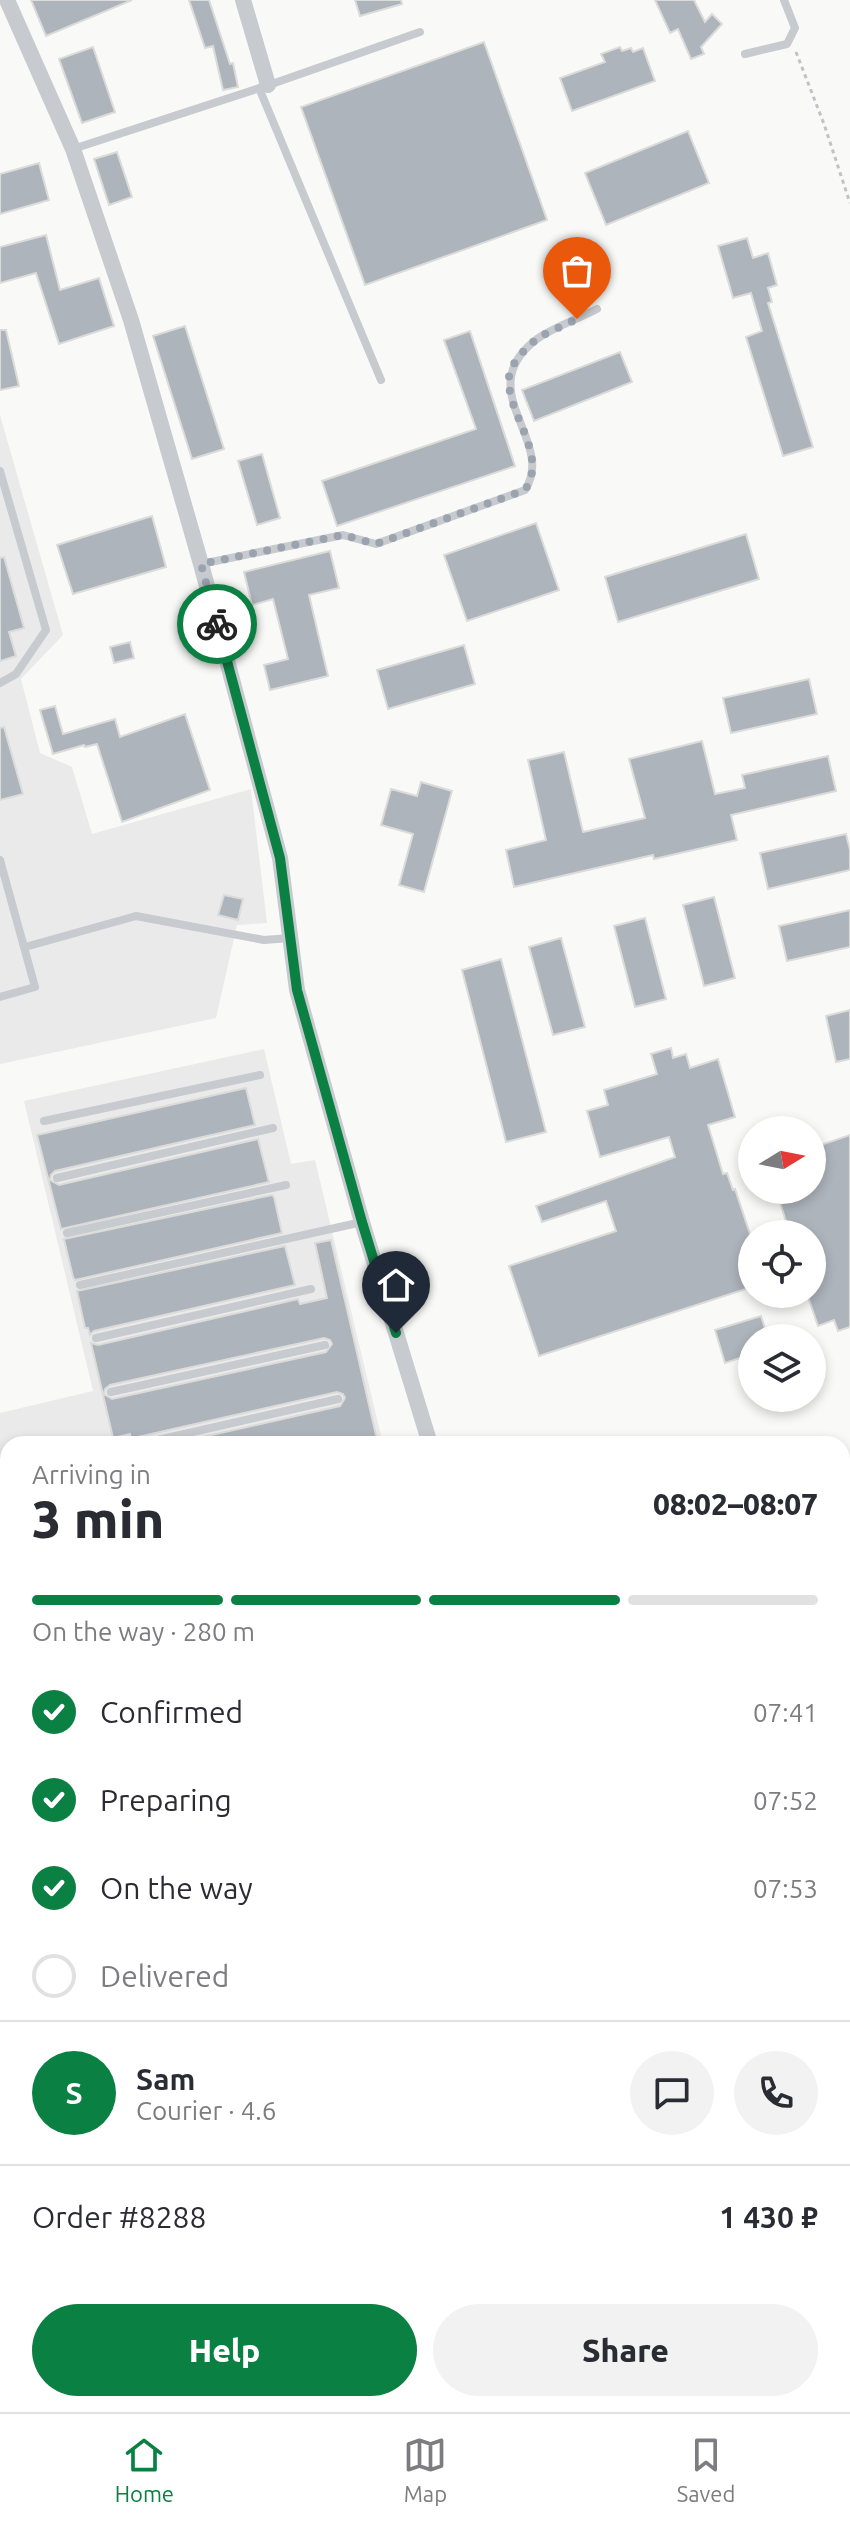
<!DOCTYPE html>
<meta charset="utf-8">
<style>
:root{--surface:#fff;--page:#f2f2f3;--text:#2b2b33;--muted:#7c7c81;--line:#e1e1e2;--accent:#0b8043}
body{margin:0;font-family:Ubuntu,sans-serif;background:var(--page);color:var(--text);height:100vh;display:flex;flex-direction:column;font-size:30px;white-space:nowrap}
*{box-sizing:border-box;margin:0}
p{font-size:26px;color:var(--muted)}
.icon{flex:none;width:44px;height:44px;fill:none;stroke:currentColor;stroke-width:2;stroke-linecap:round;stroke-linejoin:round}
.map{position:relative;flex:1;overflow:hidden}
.details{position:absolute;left:0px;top:1436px;width:850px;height:976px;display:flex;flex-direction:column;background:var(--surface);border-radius:24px 24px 0 0;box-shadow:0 4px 12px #0003}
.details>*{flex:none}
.needle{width:52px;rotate:80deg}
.tools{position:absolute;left:738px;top:1116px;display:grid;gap:16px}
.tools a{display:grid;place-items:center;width:88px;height:88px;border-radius:50%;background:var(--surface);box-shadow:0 4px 12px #0003;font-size:40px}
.pin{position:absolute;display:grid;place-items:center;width:68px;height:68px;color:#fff;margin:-82px -34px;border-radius:50% 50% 50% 0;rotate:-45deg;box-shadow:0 0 8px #0007}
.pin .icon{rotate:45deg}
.courier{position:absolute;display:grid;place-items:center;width:80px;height:80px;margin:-40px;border:6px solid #0b8043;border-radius:50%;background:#fff;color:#222;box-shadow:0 2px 10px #0007}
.overview em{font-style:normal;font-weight:800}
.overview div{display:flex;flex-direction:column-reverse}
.overview{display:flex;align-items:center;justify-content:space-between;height:136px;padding:0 32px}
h1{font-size:52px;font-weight:800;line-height:60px}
.bar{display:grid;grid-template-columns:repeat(4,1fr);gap:12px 8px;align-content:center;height:96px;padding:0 32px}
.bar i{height:10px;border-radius:6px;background:var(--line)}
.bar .on{background:var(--accent)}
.bar p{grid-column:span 4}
.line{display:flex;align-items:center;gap:20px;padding:0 32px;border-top:2px solid var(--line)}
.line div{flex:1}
.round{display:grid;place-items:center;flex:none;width:84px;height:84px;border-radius:42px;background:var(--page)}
ol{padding:0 32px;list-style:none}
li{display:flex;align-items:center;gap:24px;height:88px}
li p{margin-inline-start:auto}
li .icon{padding:8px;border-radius:50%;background:var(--accent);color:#fff;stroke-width:4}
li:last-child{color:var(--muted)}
li i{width:44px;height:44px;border:4px solid var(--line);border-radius:50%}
.cta{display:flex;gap:16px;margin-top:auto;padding:16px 32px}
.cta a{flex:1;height:92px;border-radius:48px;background:var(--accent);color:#fff;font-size:32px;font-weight:800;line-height:92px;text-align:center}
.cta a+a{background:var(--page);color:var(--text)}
.tabs{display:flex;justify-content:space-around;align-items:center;height:112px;border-top:2px solid var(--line);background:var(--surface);font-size:22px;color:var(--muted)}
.tabs a{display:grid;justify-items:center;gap:4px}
.tabs .on{color:var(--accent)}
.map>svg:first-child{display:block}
.built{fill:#eaeaea}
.green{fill:#dae1d8}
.building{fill:#aeb4bc;stroke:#dbdbd9;stroke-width:2;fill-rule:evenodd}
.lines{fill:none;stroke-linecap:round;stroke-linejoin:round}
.path{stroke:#c1c2c5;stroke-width:3;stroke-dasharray:4 4;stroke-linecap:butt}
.lane{stroke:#c7cace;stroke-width:8}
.street{stroke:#c7cace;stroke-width:16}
.done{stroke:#9ba3af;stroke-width:8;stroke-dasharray:0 14.4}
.route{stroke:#0b8043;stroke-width:10}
</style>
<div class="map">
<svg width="850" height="2412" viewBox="0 0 850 2412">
<rect width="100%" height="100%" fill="#f9f9f7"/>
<!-- built -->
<path class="built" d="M0 415 63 635 21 679 40 753 72 767 92 834 251 789 267 923 237 925 216 1018 0 1064Z
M264 1049 291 1164 315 1160 383 1444H8V1531L0 1533V1413L93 1391 24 1101Z"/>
<!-- green -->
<path class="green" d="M0 1679 8 1680V2404H467L479 2412H0Z"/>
<!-- building -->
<path class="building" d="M31 0H132L46 36Z
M189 0H209L230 64 233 63 238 87 223 90 213 46 205 48Z
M355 0H401L402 4 360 16Z
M655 0H694L705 22 712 14 722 24 701 47 704 54 691 59 678 29 670 33Z
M484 42 547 220 365 285 301 107Z
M93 47 115 112 82 123 59 59Z
M620 47 622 51 631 48 633 52 643 48 655 81 572 111 560 78 605 62 601 54Z
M688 131 709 183 606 225 585 173Z
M117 152 132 197 109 205 94 159Z
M39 163 49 200 0 214V174Z
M46 235 60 290 99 278 114 326 59 344 36 273 0 283V247Z
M747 238 753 258 768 253 777 285 768 288 772 302 768 303 813 447 783 456 746 337 762 331 751 293 733 298 718 246Z
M185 326 224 449 192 459 153 336Z
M0 330H6L19 386 0 390Z
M470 331 515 466 337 526 322 481 476 429 444 340Z
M620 352 632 382 534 421 522 390Z
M262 454 280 518 257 525 238 461Z
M152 516 166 567 73 594 57 545Z
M536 523 559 590 467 621 444 555Z
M746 534 759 579 618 622 605 577Z
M330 551 339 588 309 595 328 676 270 690 264 665 288 659 273 599 252 605 244 572Z
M4 557 24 628 9 632 16 656 0 661V558Z
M130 642 134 658 114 663 110 647Z
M464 645 475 684 388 709 377 670Z
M809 679 817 714 731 733 723 698Z
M55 706 63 734 115 719 120 737 185 714 210 790 122 822 97 744 85 747 84 745 53 754 40 710Z
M4 727 23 794 0 800V728Z
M702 741 715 794 745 788 742 775 828 756 836 791 731 815 737 840 654 859 653 855 514 887 506 850 546 840 528 760 564 752 583 832 645 818 629 759Z
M421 782 452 791 424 892 399 885 413 834 381 825 391 789 417 796Z
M846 834 850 850V870L768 889 760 853Z
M224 895 243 899 238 920 218 915Z
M714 897 735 978 704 986 683 905Z
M850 910V947L787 961 779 926Z
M645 918 666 999 635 1007 614 926Z
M561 938 585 1027 553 1035 529 947Z
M501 959 546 1132 506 1142 462 970Z
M850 1010V1059L836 1062 826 1016Z
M671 1048 673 1058 686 1054 690 1068 718 1059 735 1117 708 1125 723 1174 727 1173 733 1190 735 1189 752 1240V1287L539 1356 509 1266 616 1231 606 1201 542 1222 536 1206 675 1157 669 1137 600 1157 587 1111 608 1105 604 1090 657 1074 651 1054Z
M246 1088 255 1125 55 1171 51 1175 50 1180 59 1185 258 1139 269 1182 61 1229 37 1135Z
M850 1135V1327L838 1331 834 1320 818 1326 807 1294H812V1234H790L776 1190H812V1148Z
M272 1195 274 1197 282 1233 75 1280 73 1277 64 1239Z
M331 1240 378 1444H172L340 1406 345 1398 343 1394 337 1392 138 1437 133 1444H131L130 1434 113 1438 91 1343 98 1345 298 1299 300 1304 327 1298 315 1243ZM324 1338 330 1340 332 1344 326 1352 112 1399 104 1394 105 1389 110 1385Z
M285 1246 295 1285 94 1331 90 1335 88 1328H85L77 1291Z
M761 1316 768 1338H752V1354L725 1363 715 1330Z"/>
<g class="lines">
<!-- path -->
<path class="path" d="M796 52 824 124 850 203"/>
<!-- lane -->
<path class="lane" d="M745 54 787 44 795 28 784 0
M259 88 381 380
M73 149 269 85 420 32
M0 471 46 630 16 674 0 683
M201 564 343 535 376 544 525 490C557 441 469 390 537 339 554 327 578 319 597 309
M0 860 35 987 0 997
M25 947 136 916 264 940 290 938
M44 1121 260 1075
M57 1178 273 1128
M67 1233 286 1185
M80 1285 362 1222
M96 1338 311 1289
M111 1392 325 1345
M140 1444 338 1399
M842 1549 850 1547
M842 1750 850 1754
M844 1838 850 1845
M842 2286 850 2232
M831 2412V2404"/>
<!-- street -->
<path class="street" d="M7 0 73 149 131 320 201 564 280 858 297 990 362 1222 430 1444
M243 0 268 85
M0 1858H8
M0 2021 8 2020
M0 2226H8
M257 2404 268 2412
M57 2412 64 2404"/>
</g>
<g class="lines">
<!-- done -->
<path class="done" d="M217 624 201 564 343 535 376 544 525 490C549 454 506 414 509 377 510 364 527 346 538 338 550 331 565 325 577 319"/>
<!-- route -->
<path class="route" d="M217 624 280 858 297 990 362 1222 396 1333"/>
</g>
</svg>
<div class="tools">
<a><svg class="needle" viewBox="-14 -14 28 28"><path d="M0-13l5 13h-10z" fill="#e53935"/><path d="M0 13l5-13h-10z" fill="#7c7c81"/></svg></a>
<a><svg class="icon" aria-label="locate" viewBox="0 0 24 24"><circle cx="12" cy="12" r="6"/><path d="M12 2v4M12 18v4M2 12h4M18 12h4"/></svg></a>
<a><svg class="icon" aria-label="layers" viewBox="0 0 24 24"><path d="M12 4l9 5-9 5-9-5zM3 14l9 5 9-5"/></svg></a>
</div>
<div class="pin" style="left:577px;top:319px;background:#ea580c"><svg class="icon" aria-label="bag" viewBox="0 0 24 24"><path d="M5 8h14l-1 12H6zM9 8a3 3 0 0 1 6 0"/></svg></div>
<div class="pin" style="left:396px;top:1333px;background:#1f2937"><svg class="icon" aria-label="home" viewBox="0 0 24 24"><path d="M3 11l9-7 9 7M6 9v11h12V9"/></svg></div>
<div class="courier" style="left:217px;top:624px"><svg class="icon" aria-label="bike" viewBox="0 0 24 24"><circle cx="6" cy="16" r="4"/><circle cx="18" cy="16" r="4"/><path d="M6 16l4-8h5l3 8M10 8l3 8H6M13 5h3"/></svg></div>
<section class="details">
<div class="overview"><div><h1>3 min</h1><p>Arriving in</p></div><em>08:02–08:07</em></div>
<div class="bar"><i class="on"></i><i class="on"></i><i class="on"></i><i></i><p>On the way · 280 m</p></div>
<ol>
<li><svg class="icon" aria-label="check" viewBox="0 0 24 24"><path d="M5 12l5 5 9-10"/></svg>Confirmed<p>07:41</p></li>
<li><svg class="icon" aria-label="check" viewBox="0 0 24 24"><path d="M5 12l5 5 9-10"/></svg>Preparing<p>07:52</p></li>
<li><svg class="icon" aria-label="check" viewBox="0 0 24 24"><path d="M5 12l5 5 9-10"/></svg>On the way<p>07:53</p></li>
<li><i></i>Delivered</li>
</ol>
<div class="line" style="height:144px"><b class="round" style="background:var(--accent);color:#fff">S</b><div><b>Sam</b><p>Courier · 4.6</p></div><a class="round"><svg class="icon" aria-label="chat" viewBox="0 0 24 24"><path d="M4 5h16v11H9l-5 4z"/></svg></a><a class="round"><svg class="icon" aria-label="phone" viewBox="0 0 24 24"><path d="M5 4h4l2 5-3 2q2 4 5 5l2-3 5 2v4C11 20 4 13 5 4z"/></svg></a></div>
<div class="line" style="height:104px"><div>Order #8288</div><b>1 430 ₽</b></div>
<div class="cta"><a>Help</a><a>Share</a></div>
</section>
</div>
<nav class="tabs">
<a class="on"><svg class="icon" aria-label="home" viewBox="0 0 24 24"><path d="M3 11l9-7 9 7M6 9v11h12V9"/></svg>Home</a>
<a><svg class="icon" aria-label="map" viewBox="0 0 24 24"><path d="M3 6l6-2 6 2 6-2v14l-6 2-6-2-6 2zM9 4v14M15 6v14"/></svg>Map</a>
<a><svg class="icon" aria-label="saved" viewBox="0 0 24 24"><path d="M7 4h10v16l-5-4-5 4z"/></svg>Saved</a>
</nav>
